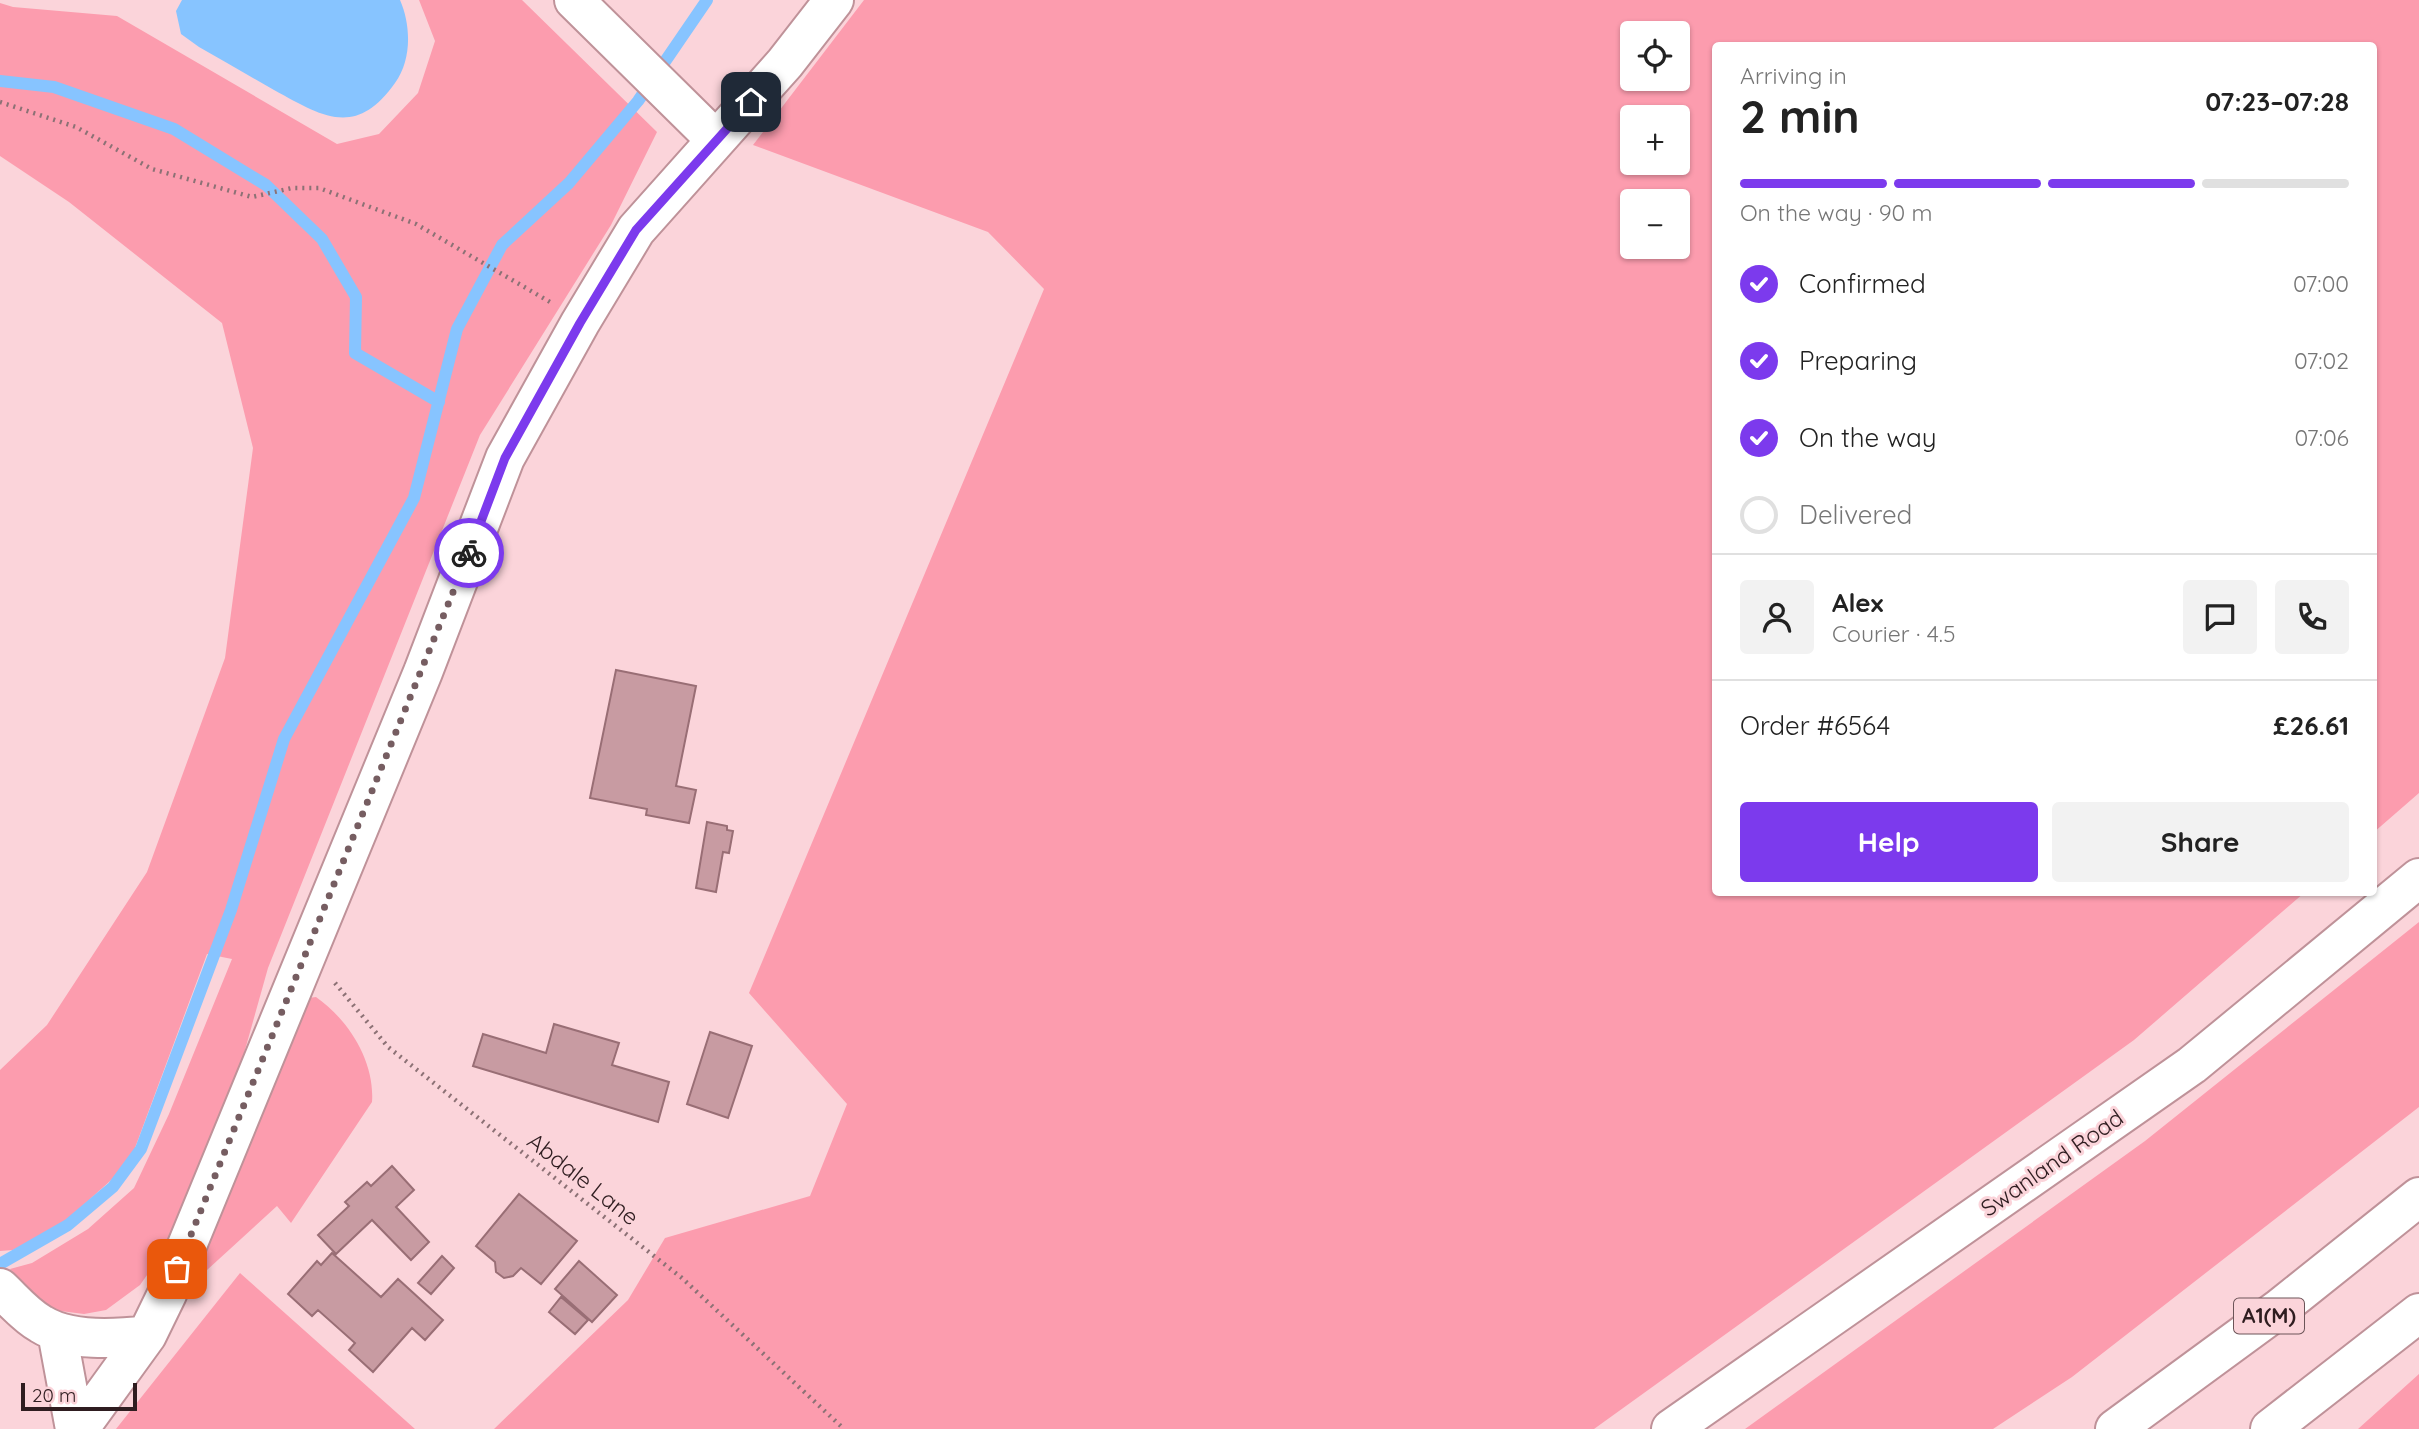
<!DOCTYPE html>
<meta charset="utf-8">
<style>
:root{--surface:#fff;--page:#f2f2f2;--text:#222;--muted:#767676;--line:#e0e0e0;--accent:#7c3aed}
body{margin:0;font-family:Quicksand,sans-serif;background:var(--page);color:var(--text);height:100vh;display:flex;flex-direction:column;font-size:26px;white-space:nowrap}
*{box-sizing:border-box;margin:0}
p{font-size:23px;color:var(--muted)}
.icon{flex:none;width:38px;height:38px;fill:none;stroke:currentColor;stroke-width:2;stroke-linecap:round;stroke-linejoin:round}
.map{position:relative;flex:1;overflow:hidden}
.drawer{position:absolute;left:1712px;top:42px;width:665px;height:854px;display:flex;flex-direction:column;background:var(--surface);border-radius:7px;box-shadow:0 2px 5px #0004}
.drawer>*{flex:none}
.controls{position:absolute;left:1620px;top:21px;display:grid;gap:14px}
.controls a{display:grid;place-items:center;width:70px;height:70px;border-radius:7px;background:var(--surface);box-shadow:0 2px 5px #0004;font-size:35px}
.scale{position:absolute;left:21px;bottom:18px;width:116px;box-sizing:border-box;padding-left:7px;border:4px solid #2f1d20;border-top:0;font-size:19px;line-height:24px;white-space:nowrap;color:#2f1d20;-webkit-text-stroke:5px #fbd4da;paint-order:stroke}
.pin{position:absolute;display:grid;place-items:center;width:60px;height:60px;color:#fff;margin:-30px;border-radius:14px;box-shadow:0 4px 10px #0006}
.courier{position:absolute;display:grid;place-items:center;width:70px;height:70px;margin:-35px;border:5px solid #7c3aed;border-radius:50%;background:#fff;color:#222;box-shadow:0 2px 9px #0007}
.head em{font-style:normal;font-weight:700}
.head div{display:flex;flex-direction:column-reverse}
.head{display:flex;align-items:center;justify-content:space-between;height:119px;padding:0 28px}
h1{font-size:46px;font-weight:700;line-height:52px}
.bar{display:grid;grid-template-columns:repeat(4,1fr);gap:10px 7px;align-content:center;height:84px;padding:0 28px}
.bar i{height:9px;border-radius:5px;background:var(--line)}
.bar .current{background:var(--accent)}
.bar p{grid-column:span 4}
.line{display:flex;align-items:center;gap:18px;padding:0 28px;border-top:2px solid var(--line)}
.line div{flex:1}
.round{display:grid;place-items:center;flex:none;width:74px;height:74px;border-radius:7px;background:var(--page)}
ol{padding:0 28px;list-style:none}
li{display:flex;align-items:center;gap:21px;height:77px}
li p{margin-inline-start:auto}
li .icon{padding:7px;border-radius:50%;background:var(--accent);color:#fff;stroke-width:4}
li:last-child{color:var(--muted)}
li i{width:38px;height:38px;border:4px solid var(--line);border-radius:50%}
.primary-button{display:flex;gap:14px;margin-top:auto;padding:14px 28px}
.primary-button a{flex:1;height:80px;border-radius:7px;background:var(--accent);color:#fff;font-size:28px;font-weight:700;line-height:80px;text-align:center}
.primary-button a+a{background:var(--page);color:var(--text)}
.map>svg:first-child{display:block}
.green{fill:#fc9cae;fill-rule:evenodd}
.water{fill:#87c4ff}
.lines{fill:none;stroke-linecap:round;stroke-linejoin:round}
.stream{stroke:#87c4ff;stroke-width:12}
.building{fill:#c89ba2;stroke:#996e75;stroke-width:2}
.minor-casing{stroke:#bf9299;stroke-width:42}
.highway-casing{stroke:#bf9299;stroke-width:42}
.path{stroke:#8c7175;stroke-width:4.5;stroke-dasharray:2 5;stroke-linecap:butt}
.minor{stroke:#fff;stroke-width:38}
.highway{stroke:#fff;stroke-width:38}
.done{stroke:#765d61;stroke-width:7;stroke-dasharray:0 12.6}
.route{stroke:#7c3aed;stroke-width:9}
.labels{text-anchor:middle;stroke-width:6;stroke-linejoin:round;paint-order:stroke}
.shield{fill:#fbd4da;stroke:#6c5458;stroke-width:2}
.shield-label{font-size:21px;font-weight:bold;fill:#2f1d20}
.street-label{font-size:23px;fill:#2f1d20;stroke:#fbd4da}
</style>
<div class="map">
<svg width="2419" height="1429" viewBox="0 0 2419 1429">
<rect width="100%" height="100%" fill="#fbd4da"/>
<!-- green -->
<path class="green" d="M419 0H522L657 132 611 225 480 435 268 968 243 1057 186 1220 140 1285 106 1310 84 1314 45 1309 10 1269 32 1263 88 1229 134 1188 169 1114 232 959 207 954 129 1164 60 1226 13 1250 0 1251V1070L47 1025 147 872 225 658 253 448 222 323 69 202 0 156V3L13 7 117 16 337 144 379 134 418 93 435 41Z
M864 0H2419V793L2373 833V46H1715V892L2304 893 2134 1040 1594 1429H494L628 1300 665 1238 810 1196 847 1104 749 993 1044 289 988 232 753 145ZM1633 33H1678V79H1633ZM1633 117H1678V163H1633ZM1678 201V247H1633V201Z
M2419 922V1107L2072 1377 1993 1429H1745L2145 1141Z
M316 997C349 1020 375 1062 372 1102L291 1223 277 1206 195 1281 189 1278 308 998Z
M240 1273 415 1429H116Z
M2419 1374V1429H2358Z"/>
<!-- water -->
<path class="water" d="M182 0H400C411 25 412 60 395 83 356 138 323 117 274 90 249 76 224 61 199 47L181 34 176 11Z"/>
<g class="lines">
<!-- stream -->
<path class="stream" d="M0 81 54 87 174 129 266 185 322 239 356 297 355 353 439 402
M0 1264 68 1225 113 1187 141 1149 231 910 284 739 414 498 457 329 502 245 569 183 638 101 707 0"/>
</g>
<!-- building -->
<path class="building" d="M616 670 696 686 676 786 696 790 689 823 646 815 647 809 590 798Z
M707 822 727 826V830L733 831 729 853 723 852 716 892 696 888Z
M554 1024 619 1043 612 1065 669 1082 658 1122 473 1066 483 1034 546 1053Z
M710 1032 752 1046 728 1118 687 1104Z
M392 1166 414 1190 396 1207 429 1242 411 1260 372 1220 336 1254 318 1235 349 1206 345 1202 367 1182 371 1186Z
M519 1194 577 1241 541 1284 521 1268 513 1276 504 1278 496 1272 495 1262 476 1246Z
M332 1253 381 1297 398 1279 443 1320 425 1340 412 1328 373 1372 349 1350 355 1343 318 1310 312 1316 288 1294 317 1261 321 1265Z
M442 1256 454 1268 431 1294 418 1283Z
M579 1261 617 1295 592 1322 555 1289Z
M561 1297 588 1320 575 1334 549 1312Z"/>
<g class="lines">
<defs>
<path id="minor" d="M574 0 716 140
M0 1288C13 1300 25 1315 41 1324 70 1342 115 1339 147 1335
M57 1332 75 1429
M79 1429 147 1335 167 1294 423 672 505 458 580 323 636 230 785 63 834 0
M1671 1429 2192 1065 2419 878"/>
<path id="highway" d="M2115 1429 2280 1308 2419 1197
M2270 1429 2419 1313"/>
</defs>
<!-- minor casing -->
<use href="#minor" class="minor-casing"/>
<!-- highway casing -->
<use href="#highway" class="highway-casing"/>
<!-- path -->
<path class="path" d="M0 102 76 127 152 169 252 197 292 188H319L416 224 550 302
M335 983 388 1047 682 1278 844 1429"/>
<!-- minor -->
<use href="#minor" class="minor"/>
<!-- highway -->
<use href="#highway" class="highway"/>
</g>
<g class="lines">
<!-- done -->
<path class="done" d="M177 1269 469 553"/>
<!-- route -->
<path class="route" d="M469 553 505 458 580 323 636 230 751 102"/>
</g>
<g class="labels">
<!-- shield labels -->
<rect class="shield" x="2234" y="1298.5" width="70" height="35" rx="5"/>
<g class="shield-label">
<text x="2269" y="1323">A1(M)</text>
</g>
<!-- street labels -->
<g class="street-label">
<text transform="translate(2052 1163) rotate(-35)" y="8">Swanland Road</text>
<text transform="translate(583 1179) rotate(38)" y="8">Abdale Lane</text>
</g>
</g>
</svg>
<div class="controls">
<a><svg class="icon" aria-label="locate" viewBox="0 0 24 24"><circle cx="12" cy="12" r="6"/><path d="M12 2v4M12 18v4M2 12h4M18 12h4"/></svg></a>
<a>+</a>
<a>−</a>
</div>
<div class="scale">20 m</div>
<div class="pin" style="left:177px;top:1269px;background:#ea580c"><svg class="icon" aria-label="bag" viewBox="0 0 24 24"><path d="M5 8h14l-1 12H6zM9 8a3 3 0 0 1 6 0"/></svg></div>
<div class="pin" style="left:751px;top:102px;background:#1f2937"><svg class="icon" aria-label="home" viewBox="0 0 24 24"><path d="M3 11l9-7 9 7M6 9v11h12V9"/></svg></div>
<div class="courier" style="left:469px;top:553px"><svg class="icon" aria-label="bike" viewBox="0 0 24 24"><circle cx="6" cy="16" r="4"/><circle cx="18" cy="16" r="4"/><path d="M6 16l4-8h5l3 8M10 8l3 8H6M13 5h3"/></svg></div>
<section class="drawer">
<div class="head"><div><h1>2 min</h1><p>Arriving in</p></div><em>07:23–07:28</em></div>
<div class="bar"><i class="current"></i><i class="current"></i><i class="current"></i><i></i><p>On the way · 90 m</p></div>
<ol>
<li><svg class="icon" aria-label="check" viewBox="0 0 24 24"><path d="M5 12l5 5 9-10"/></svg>Confirmed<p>07:00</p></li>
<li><svg class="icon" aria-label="check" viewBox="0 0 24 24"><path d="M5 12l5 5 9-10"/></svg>Preparing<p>07:02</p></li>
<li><svg class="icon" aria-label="check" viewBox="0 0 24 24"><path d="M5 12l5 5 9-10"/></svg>On the way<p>07:06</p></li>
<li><i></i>Delivered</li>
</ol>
<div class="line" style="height:126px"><a class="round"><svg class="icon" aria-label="person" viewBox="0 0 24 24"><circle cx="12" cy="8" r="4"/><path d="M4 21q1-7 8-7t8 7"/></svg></a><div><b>Alex</b><p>Courier · 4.5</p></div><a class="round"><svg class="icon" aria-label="chat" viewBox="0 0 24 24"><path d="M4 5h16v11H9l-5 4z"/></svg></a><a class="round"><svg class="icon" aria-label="phone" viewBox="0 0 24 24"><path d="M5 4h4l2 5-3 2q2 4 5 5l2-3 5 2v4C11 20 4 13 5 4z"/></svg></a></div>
<div class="line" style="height:91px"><div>Order #6564</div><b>£26.61</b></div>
<div class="primary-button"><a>Help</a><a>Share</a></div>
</section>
</div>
